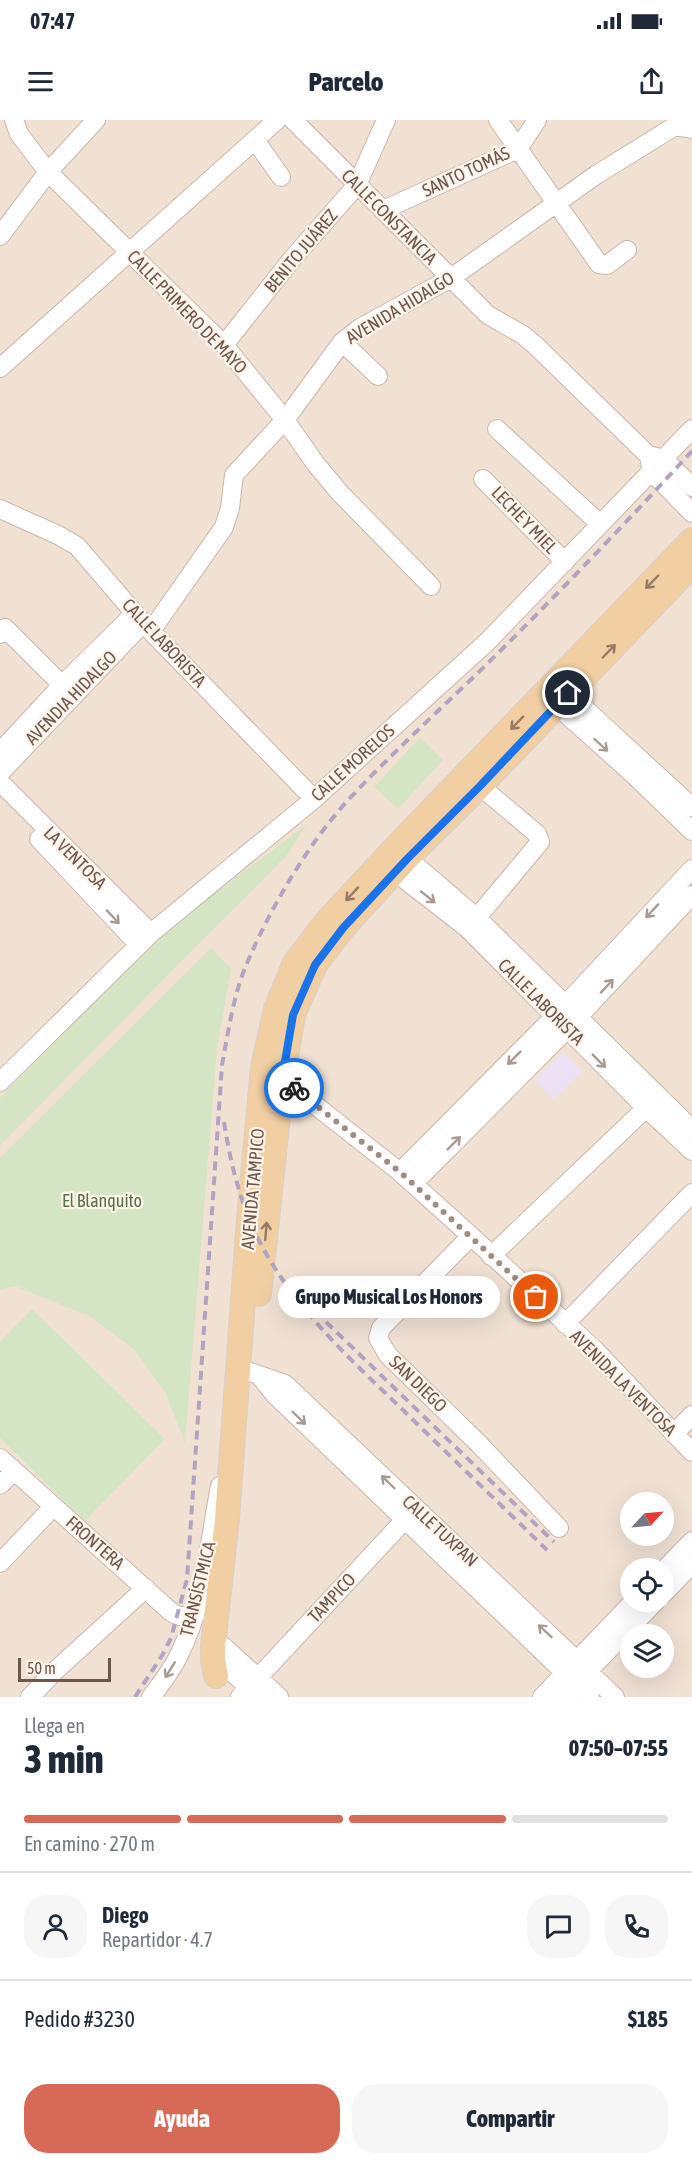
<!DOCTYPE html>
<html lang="es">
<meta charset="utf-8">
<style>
:root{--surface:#fff;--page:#f6f6f7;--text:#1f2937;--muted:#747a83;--line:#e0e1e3;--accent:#d76a56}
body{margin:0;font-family:"Asap Condensed",sans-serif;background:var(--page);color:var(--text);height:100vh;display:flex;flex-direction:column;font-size:22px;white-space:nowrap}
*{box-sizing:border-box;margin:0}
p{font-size:20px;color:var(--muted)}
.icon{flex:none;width:33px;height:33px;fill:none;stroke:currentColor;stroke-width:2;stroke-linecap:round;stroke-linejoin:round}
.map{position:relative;height:1577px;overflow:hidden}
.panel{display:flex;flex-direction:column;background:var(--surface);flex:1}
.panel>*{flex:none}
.needle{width:39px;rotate:64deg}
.buttons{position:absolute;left:620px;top:1372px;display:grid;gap:12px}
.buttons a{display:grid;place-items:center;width:54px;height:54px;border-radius:50%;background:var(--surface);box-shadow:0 6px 24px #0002;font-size:30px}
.scale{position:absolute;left:18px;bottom:15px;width:93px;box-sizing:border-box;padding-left:6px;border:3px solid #6f564d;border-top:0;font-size:16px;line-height:21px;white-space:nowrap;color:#6f564d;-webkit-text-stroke:4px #fdf4ea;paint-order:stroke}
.pin{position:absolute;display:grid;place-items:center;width:51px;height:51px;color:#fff;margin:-26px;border:3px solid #fff;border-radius:50%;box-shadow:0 2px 6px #0007}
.courier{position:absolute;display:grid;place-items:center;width:60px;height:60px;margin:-30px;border:4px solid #1a73e8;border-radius:50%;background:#fff;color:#222;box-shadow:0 2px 8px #0007}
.bubble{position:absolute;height:42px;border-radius:21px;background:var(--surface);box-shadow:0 6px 24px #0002;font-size:20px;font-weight:800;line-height:42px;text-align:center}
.headline em{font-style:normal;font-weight:800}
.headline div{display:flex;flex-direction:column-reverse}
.headline{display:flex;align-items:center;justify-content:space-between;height:102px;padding:0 24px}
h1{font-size:39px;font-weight:800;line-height:45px}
.bar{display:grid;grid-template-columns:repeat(4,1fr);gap:9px 6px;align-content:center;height:72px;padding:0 24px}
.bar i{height:8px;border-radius:4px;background:var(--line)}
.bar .selected{background:var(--accent)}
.bar p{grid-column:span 4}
.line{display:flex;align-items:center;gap:15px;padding:0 24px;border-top:2px solid var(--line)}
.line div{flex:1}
.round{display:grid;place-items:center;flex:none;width:63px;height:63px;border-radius:24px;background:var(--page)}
.action{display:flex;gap:12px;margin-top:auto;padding:12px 24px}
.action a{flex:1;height:69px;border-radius:24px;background:var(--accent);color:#fff;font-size:24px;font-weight:800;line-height:69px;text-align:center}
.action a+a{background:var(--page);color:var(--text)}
.status{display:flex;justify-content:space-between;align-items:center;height:42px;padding:0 30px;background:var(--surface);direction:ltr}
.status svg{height:16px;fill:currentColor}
header{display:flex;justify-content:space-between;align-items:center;height:78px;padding:0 24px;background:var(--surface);font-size:27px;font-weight:800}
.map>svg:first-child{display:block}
.residential{fill:#f0e1d3;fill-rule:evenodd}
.education{fill:#ede1f6}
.green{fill:#d4e5c4}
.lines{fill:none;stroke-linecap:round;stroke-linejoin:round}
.minor-casing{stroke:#c9b7ac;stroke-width:20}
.major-casing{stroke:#d7d0cd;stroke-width:26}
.minor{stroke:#fff;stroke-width:18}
.major{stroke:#f1cfa3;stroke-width:24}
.rail{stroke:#b2a4c1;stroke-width:4;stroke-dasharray:9 6;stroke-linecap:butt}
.oneway{stroke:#967a67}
.oneway2{stroke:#a99a94}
.done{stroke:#9f8c82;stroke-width:6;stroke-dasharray:0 10.8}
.route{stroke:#1a73e8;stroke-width:8}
.labels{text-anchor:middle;stroke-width:4.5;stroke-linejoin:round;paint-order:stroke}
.street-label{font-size:18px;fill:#6f564d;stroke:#fdf4ea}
.park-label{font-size:18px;fill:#567446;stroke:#fdf4ea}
</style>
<div class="status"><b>07:47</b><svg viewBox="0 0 49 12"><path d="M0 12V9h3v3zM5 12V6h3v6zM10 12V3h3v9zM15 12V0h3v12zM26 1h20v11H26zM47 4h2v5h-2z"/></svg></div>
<header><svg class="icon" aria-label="menu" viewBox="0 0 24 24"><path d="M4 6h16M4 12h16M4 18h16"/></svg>Parcelo<svg class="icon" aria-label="share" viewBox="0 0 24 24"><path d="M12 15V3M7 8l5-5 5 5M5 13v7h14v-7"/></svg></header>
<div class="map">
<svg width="692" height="1577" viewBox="0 0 692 1577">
<rect width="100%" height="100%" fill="#f9f0e4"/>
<!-- residential -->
<path class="residential" d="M0 0H692V1577H0ZM630 1383H663V1416H630ZM630 1449H663V1482H630ZM630 1515H663V1548H630Z"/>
<!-- education -->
<path class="education" d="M563 932 582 951 554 979 535 960Z"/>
<!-- green -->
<path class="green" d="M420 618 443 640 398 689 374 667Z
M306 705 288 734 0 1025V978L162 813Z
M211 828 231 849 217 928 185 1323 165 1272 134 1229 89 1196 15 1166 0 1169V1038Z
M32 1189 165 1319 85 1401 0 1318V1222Z"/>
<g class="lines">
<defs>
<path id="minor" d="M14 0 19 14 48 52 224 225 285 300 315 343 339 372 431 466
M293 0 488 195 523 215 535 225 648 335 664 339 692 367
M498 0 599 144 607 145 627 130
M255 20 281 57
M383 90 518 29 537 0
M0 116 48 52 96 0
M342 222 378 256
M224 225 292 139 357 65 386 0
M0 248 277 0
M497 309 600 404
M650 342 652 352 692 393
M483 359 565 442
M0 389 58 415 77 426 143 503 314 679
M151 511 224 407 230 388 234 355 285 300 342 222 360 208 451 158 596 55 675 6 692 9
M0 514 5 508 62 565
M568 573 692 687
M557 586 633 654 692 711
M0 632 62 565 135 493
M0 653 143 503
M0 662 151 813
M39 719 139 825
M398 730 477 798 692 1009
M386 745 467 808 646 988 692 1031
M469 807 540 722 537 714 480 666
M282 959 400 1052 471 1116 595 1230 692 1332
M0 962 151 813 314 679 487 522 692 309
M400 1052 555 896 692 749
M413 1064 567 909 692 775
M471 1116 381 1208 378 1218 388 1235 478 1323 559 1408
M491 1136 646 988
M565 1204 692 1073
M238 1251 250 1252 285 1264 615 1577
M260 1256 275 1275 590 1577
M674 1314 692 1295
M0 1338 170 1491 178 1496H195
M0 1365 14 1351
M0 1443 53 1387
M663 1451 692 1421
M663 1474 692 1444
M213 1526 224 1527 279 1577
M213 1540 221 1542 259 1577
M30 1577 55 1551 146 1468
M151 1577C161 1564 172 1550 179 1535 205 1483 209 1423 220 1366
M240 1577 412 1392
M542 1577 633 1482
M563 1577 655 1482"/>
<path id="major" d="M259 1174 282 959 293 895 315 845 343 808 407 738 480 666 692 445
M216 1556 213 1540V1526L227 1399 249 1099 263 947 276 889 295 843 327 801 391 732 692 420"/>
</defs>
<!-- minor casing -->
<use href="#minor" class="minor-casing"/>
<!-- major casing -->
<use href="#major" class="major-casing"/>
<!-- minor -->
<use href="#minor" class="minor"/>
<!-- major -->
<use href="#major" class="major"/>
<!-- rail -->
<path class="rail" d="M224 1002C229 1035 237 1068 249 1099 282 1178 346 1235 406 1293 453 1339 500 1384 547 1430
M326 1202 554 1422
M135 1577 163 1534 171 1518 187 1459 222 945C228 913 233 878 245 848 269 790 307 725 349 679 393 632 442 588 488 543 558 474 626 403 692 331"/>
</g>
<!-- one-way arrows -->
<defs><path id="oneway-shaft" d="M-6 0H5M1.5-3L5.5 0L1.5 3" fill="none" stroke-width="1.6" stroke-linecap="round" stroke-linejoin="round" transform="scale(1.5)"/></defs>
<g class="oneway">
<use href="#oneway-shaft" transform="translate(652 462) rotate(134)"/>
<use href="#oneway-shaft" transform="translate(609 531) rotate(-46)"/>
<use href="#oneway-shaft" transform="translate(517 603) rotate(134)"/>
<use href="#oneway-shaft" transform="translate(352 774) rotate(133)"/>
<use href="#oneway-shaft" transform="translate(266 1111) rotate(-85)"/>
</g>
<g class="oneway2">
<use href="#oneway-shaft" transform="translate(601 625) rotate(42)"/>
<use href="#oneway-shaft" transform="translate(428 777) rotate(39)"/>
<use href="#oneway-shaft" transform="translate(652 791) rotate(133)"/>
<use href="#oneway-shaft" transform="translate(113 797) rotate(47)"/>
<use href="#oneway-shaft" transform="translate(607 866) rotate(-47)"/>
<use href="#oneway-shaft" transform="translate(514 938) rotate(135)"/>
<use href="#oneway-shaft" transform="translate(599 941) rotate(45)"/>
<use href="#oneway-shaft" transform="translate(454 1023) rotate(-45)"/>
<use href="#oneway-shaft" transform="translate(299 1298) rotate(44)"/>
<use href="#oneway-shaft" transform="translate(388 1362) rotate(-136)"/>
<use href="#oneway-shaft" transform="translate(545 1511) rotate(-137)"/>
<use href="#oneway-shaft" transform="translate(170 1550) rotate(122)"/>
</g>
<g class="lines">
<!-- done -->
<path class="done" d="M294 968 400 1052 536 1177"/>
<!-- route -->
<path class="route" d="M294 968 282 959 293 895 315 845 343 808 408 738 480 666 568 573"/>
</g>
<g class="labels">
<!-- street labels -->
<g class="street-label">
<text transform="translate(466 52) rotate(-25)" y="6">SANTO TOMÁS</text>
<text transform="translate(389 97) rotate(45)" y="6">CALLE CONSTANCIA</text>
<text transform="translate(301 131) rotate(-50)" y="6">BENITO JUÁREZ</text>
<text transform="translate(400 188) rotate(-31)" y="6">AVENIDA HIDALGO</text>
<text transform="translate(187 192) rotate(46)" y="6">CALLE PRIMERO DE MAYO</text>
<text transform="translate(524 400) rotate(46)" y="6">LECHE Y MIEL</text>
<text transform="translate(164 523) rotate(47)" y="6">CALLE LABORISTA</text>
<text transform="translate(71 578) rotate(-46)" y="6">AVENDIA HIDALGO</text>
<text transform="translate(353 643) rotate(-42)" y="6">CALLE MORELOS</text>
<text transform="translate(75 738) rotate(45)" y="6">LA VENTOSA</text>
<text transform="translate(541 882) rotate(45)" y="6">CALLE LABORISTA</text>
<text transform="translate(253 1069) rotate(-85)" y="6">AVENIDA TAMPICO</text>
<text transform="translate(623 1263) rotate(45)" y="6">AVENIDA LA VENTOSA</text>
<text transform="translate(418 1264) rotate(44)" y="6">SAN DIEGO</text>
<text transform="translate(440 1411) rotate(43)" y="6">CALLE TUXPAN</text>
<text transform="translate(95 1423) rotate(41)" y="6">FRONTERA</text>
<text transform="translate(198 1469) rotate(-76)" y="6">TRANSÍSTMICA</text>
<text transform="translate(332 1478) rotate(-47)" y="6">TAMPICO</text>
</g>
<!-- park labels -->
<g class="park-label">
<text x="102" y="1087">El Blanquito</text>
</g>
</g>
</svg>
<div class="buttons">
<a><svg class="needle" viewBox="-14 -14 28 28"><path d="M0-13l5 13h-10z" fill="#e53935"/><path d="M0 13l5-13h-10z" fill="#747a83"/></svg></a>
<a><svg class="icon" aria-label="locate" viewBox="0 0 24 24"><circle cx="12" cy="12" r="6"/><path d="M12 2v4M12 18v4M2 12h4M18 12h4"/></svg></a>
<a><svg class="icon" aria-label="layers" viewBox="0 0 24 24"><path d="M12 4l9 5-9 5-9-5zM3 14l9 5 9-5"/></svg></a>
</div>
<div class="scale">50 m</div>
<div class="pin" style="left:536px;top:1177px;background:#ea580c"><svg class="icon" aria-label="bag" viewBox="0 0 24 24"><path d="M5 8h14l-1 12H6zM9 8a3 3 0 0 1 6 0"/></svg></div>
<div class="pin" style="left:568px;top:573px;background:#1f2937"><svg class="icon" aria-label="home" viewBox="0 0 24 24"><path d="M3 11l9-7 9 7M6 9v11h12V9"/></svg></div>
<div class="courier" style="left:294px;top:968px"><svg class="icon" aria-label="bike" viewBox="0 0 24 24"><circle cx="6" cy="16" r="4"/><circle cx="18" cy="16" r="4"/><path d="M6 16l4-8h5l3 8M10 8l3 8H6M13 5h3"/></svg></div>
<div class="bubble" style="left:278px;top:1156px;width:222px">Grupo Musical Los Honors</div>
</div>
<section class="panel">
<div class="headline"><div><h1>3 min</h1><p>Llega en</p></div><em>07:50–07:55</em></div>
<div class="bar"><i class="selected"></i><i class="selected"></i><i class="selected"></i><i></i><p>En camino · 270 m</p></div>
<div class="line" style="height:108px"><a class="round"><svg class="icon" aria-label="person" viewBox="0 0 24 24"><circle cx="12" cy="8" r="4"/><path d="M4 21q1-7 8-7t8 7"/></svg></a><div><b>Diego</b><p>Repartidor · 4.7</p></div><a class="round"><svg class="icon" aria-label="chat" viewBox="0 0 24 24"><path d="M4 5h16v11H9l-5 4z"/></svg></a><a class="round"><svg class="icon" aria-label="phone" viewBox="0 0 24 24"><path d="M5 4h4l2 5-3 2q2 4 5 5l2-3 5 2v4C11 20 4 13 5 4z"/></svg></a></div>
<div class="line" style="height:78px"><div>Pedido #3230</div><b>$185</b></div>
<div class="action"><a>Ayuda</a><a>Compartir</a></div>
</section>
